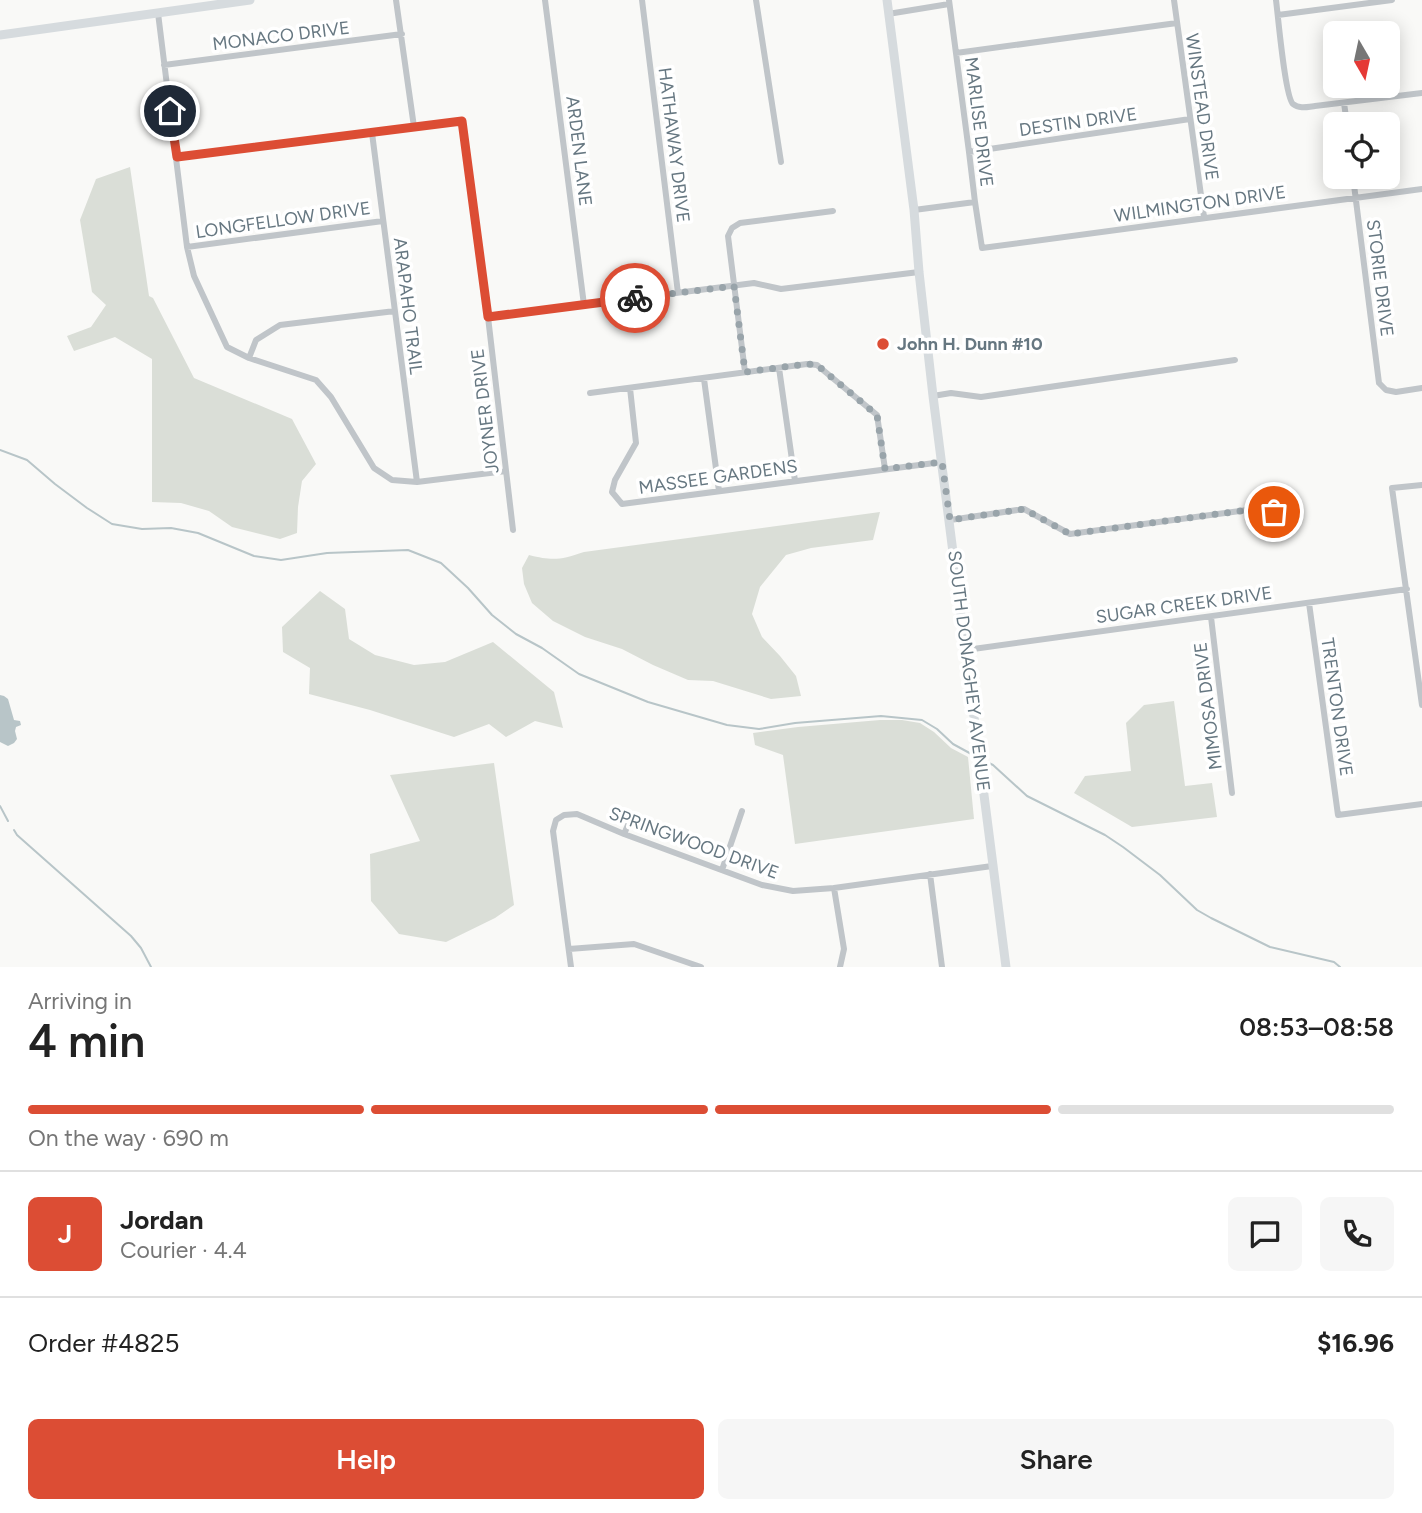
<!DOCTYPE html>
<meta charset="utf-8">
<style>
:root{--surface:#fff;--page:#f6f6f6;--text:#222;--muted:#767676;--line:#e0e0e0;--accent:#dc4d34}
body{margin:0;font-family:Figtree,sans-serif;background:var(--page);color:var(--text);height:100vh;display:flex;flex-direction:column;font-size:26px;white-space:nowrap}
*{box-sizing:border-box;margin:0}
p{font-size:23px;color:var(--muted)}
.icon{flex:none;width:38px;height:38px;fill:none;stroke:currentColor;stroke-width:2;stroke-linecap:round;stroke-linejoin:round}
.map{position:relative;height:967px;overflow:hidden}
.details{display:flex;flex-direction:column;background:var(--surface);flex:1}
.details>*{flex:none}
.needle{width:46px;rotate:171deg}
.controls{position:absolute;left:1323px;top:21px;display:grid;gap:14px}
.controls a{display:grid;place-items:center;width:77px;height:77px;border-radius:10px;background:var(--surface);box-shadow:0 4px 18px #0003;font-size:35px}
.pin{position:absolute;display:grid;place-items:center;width:60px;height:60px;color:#fff;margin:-30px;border:4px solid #fff;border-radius:50%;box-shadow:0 2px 7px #0007}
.courier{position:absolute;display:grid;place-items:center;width:70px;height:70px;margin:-35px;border:5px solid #dc4d34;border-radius:50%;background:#fff;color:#222;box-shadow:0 2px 9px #0007}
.summary em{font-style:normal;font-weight:600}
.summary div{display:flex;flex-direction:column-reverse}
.summary{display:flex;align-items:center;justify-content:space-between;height:119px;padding:0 28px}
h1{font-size:46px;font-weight:600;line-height:52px}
.bar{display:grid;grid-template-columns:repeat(4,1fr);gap:10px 7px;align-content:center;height:84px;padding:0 28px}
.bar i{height:9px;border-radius:5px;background:var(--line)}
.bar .current{background:var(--accent)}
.bar p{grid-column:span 4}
.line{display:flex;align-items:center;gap:18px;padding:0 28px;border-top:2px solid var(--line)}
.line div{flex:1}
.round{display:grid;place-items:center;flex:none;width:74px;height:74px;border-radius:10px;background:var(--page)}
.action{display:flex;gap:14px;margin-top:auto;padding:14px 28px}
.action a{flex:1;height:80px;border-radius:10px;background:var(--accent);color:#fff;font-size:28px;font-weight:600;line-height:80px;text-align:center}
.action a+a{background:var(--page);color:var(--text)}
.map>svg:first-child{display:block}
.green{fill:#daded7}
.water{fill:#b8c5c8}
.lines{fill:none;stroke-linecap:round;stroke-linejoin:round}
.stream{stroke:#b8c5c8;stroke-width:2}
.street{stroke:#c0c5c9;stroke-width:6}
.secondary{stroke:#d6dbde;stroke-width:9}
.done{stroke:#99a4aa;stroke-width:7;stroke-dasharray:0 12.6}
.route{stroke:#dc4d34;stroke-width:9}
.poi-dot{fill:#dc4d34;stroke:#fff;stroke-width:2.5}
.labels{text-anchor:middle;stroke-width:7;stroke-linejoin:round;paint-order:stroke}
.street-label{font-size:18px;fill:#667781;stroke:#fff}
.poi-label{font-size:18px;font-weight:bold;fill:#667781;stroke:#fff;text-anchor:start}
</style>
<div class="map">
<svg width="1422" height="967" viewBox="0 0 1422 967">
<rect width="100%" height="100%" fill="#f9f9f7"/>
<!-- green -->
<path class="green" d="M130 167 149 296 153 298 194 378 292 419 316 464 302 481 298 507 297 533 280 539 232 527 209 511 181 503 152 502V359L115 337 74 351 67 336 91 327 106 305 92 292 80 220 96 179Z
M880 512 873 540 811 548 786 555 760 587 752 614 762 637 780 656 796 676 801 696 771 699 713 681 688 680 653 665 622 649 585 637 553 621 532 603 524 584 522 568 529 555C553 561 560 560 584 552Z
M320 591 345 609 349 639 375 655 414 665 445 662 493 642 554 692 563 728 535 721 506 737 489 724 454 737 370 710 309 694 310 668 283 652 282 627Z
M1174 701 1185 786 1212 783 1217 817 1132 827 1074 793 1085 776 1131 771 1126 723 1144 705Z
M880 720H902L920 723 934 732 951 748 968 757 974 819 795 844 783 755 755 745 753 733 798 727Z
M494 763 514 905 495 918 446 942 399 934 371 901 370 854 420 841 390 775Z"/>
<!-- water -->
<path class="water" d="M0 695 4 696 8 699 14 720 20 721 21 725 16 727 15 731 17 739 14 743 8 746 0 742Z"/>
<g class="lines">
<!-- stream -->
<path class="stream" d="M0 450 27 460 55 484 87 508 112 524 142 529 171 528 198 533 254 556 281 560 327 553 408 550 441 563 468 588 492 615 516 634 542 648 579 674 648 702 727 725 759 729 795 723 881 716 922 720 937 729 953 744 975 756
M983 760 993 765 1027 796 1105 835 1123 847 1160 875 1197 910 1211 918 1270 947 1334 962 1340 967
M0 806 8 821
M14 830 17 835 131 936 141 948 151 967"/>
<!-- street -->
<path class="street" d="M396 0 414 127
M545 0 584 305
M642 0 678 293
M756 0 781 162
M949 0 969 152 975 202 982 248 1422 189
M1174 0 1204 217
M1276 0C1278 15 1285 97 1293 104 1299 109 1307 107 1315 106L1422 93
M158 13 187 247 194 276 227 347 249 358 316 380 331 397 374 468 392 480 417 482 506 471
M888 14 949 4
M1278 15 1392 0
M956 53 1177 23
M164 65 402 34
M1344 103 1347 124
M372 133 417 482
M969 152 1190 119
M177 157 462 121 488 317 513 530
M1353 177 1379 383 1386 390 1396 392 1422 388
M914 210 975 202
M187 247 383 221
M488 317 754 283 781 289 919 272
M249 358 256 340 280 325 395 311
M779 368 795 481
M745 372 728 236 732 228 740 223 833 211
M704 379 719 491
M630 388 636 443 615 480 612 492 622 504 942 462
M590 393 807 364 817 365 877 415 885 469
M933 396 951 393 981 397 1235 360
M1422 485 1392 488 1422 705
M950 520 1024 509 1070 534 1262 508 1274 512
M1309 603 1338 815 1422 804
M1211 617 1232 793
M966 650 1407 589
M624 834 633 814
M722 870 742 811
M930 874 942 967
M834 888 844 949 840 967
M569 949 634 944 701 967
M571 967 553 831 556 820 564 815 577 814 624 834 762 885 793 891 834 888 992 866"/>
<!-- secondary -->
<path class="secondary" d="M887 0 914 210 919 272 933 396 1006 967
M0 35 250 0"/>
</g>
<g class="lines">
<!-- done -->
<path class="done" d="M635 298 734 286 745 372 807 364 817 365 877 415 885 469 942 462 950 520 1024 509 1070 534 1262 508 1274 512"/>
<!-- route -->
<path class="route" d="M170 111 177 157 462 121 488 317 635 298"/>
</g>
<!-- markers -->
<circle class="poi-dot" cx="883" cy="344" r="7"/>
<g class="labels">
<!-- street labels -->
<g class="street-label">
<text transform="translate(281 36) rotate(-7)" y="6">MONACO DRIVE</text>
<text transform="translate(1202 107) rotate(82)" y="6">WINSTEAD DRIVE</text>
<text transform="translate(979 122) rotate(83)" y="6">MARLISE DRIVE</text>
<text transform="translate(1078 122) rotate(-8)" y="6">DESTIN DRIVE</text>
<text transform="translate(674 145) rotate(83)" y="6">HATHAWAY DRIVE</text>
<text transform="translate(579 151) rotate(83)" y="6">ARDEN LANE</text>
<text transform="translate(1200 204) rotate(-8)" y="6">WILMINGTON DRIVE</text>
<text transform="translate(283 220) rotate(-8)" y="6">LONGFELLOW DRIVE</text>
<text transform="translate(1380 278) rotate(83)" y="6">STORIE DRIVE</text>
<text transform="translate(408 306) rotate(83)" y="6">ARAPAHO TRAIL</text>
<text transform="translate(485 411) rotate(-97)" y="6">JOYNER DRIVE</text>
<text transform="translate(718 477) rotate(-8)" y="6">MASSEE GARDENS</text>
<text transform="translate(1184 605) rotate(-8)" y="6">SUGAR CREEK DRIVE</text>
<text transform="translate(969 671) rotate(83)" y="6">SOUTH DONAGHEY AVENUE</text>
<text transform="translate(1208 706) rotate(-97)" y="6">MIMOSA DRIVE</text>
<text transform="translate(1337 707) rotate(82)" y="6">TRENTON DRIVE</text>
<text transform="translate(694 843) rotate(20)" y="6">SPRINGWOOD DRIVE</text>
</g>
<!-- poi labels -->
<g class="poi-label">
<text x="897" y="350">John H. Dunn #10</text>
</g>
</g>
</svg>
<div class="controls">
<a><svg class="needle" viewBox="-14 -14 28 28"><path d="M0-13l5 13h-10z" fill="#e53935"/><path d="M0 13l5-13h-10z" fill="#767676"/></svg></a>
<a><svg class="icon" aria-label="locate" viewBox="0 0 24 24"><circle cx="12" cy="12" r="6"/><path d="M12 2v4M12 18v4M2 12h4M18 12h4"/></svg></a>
</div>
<div class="pin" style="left:1274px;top:512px;background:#ea580c"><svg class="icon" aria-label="bag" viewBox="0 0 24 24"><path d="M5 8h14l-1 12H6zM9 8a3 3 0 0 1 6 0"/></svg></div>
<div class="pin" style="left:170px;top:111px;background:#1f2937"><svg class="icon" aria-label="home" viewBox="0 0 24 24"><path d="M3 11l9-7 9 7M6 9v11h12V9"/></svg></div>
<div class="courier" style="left:635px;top:298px"><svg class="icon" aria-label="bike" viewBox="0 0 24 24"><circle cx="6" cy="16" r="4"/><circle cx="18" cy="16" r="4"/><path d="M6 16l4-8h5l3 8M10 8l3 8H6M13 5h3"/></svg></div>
</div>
<section class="details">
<div class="summary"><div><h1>4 min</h1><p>Arriving in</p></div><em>08:53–08:58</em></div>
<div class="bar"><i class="current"></i><i class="current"></i><i class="current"></i><i></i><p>On the way · 690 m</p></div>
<div class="line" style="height:126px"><b class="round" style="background:var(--accent);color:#fff">J</b><div><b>Jordan</b><p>Courier · 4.4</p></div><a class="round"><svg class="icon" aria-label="chat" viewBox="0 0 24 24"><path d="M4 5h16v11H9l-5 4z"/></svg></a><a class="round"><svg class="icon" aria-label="phone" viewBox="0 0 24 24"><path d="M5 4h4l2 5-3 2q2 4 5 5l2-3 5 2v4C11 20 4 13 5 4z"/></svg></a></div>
<div class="line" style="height:91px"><div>Order #4825</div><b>$16.96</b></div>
<div class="action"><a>Help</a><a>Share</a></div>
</section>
